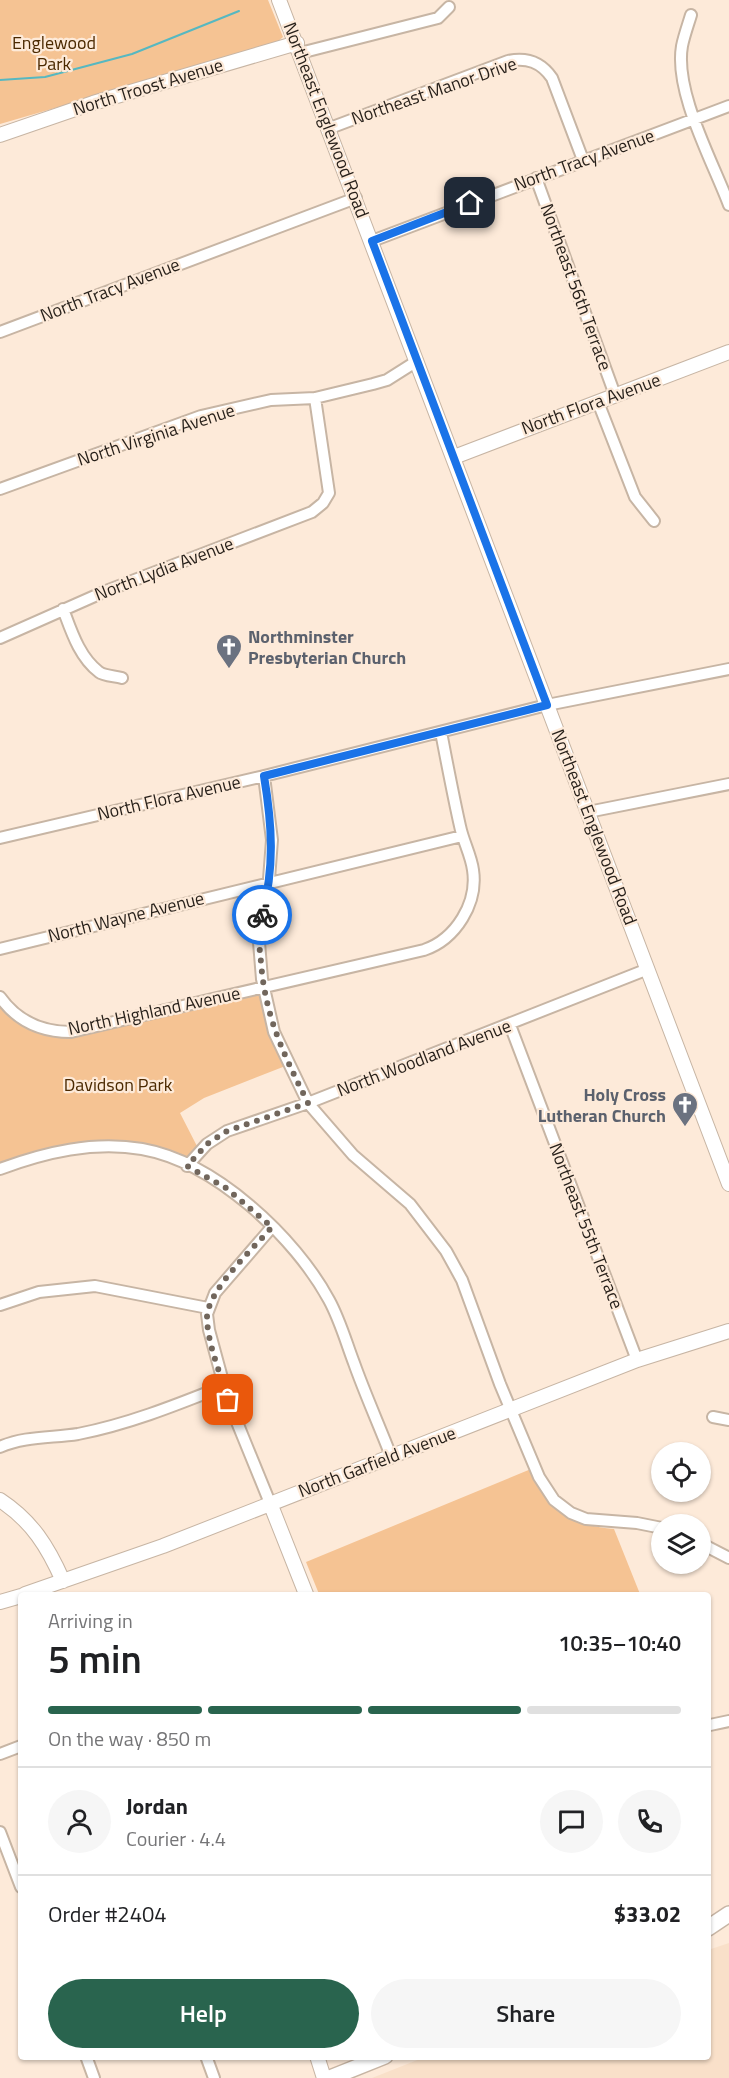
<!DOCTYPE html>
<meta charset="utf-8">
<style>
:root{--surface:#fff;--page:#f6f6f6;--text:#202124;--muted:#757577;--line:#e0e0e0;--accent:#29644e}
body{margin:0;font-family:"Titillium Web",sans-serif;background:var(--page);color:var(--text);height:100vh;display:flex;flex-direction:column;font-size:22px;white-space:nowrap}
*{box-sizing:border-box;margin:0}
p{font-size:20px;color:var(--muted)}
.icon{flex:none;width:33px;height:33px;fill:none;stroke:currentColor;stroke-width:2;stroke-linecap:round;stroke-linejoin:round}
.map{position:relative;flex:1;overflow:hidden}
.panel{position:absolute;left:18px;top:1592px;width:693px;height:468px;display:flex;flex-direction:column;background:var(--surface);border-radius:6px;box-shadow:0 2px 4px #0004}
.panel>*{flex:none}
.controls{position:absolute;left:651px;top:1442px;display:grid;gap:12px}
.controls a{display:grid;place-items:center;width:60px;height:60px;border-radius:50%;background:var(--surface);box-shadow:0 2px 4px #0004;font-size:30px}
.pin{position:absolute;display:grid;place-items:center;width:51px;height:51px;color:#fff;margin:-26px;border-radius:12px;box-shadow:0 3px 9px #0006}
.courier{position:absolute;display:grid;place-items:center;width:60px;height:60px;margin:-30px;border:4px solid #1a73e8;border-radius:50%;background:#fff;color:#222;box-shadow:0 2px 8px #0007}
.headline em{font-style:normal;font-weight:600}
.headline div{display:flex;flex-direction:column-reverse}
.headline{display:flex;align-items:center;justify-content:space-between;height:102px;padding:0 30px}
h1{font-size:39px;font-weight:600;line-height:45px}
.bar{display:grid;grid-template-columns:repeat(4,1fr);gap:9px 6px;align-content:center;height:72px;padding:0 30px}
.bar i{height:8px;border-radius:4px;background:var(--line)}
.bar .on{background:var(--accent)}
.bar p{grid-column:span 4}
.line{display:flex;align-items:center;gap:15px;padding:0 30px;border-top:2px solid var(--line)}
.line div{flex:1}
.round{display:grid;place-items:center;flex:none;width:63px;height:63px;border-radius:32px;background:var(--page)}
.action{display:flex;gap:12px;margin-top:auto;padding:12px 30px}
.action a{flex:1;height:69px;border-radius:36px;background:var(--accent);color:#fff;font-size:24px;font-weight:600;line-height:69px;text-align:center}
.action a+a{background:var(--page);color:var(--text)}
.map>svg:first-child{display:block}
.built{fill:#f9e0c9}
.green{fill:#f5c393}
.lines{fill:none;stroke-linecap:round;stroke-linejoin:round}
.stream{stroke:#56b8c1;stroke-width:2}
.street-casing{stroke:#c7b5a4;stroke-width:14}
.secondary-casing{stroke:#c7b5a4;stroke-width:16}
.primary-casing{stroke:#c7b5a4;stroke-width:18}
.street{stroke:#fff;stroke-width:10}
.secondary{stroke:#fff;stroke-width:14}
.primary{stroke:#fff;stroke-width:15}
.done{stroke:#71665c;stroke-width:6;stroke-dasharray:0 10.8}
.route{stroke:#1a73e8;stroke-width:8}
.labels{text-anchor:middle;stroke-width:4.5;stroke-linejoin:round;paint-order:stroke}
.park-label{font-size:18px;fill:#4b2900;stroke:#fdead9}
.street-label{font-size:18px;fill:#261f19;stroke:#fdead9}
.worship-label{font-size:18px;font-weight:bold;fill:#5b616d;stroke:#fdead9;text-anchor:start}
</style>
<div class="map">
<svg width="729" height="2078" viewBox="0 0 729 2078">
<rect width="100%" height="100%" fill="#fdead9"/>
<!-- built -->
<path class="built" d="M729 1943V2078H372L425 2057 708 2056V1950Z"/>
<!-- green -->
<path class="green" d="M0 0H268L283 37 275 44 0 124Z
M263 987 288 1065 204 1098 180 1113 200 1152 187 1166 119 1147 49 1153 0 1170V997L12 1012 50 1031Z
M531 1469C549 1506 571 1526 614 1529L640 1594H319L306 1562Z"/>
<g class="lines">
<!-- stream -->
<path class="stream" d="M0 80 45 77 132 54 239 11"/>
<defs>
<path id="street" d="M691 15C688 25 684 36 682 46 674 92 713 162 729 205
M300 53 438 18 449 7
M330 128 508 61C527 57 541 62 552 78L583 160
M536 178 615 395
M372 241 729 106
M0 332 356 198
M598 402 635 497 654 521
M0 489 201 416 271 400 315 398 373 384 387 380 417 361
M63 609C71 630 79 657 99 672 104 676 115 676 122 678
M0 638 106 591 312 512 323 503 329 493 315 398
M264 776 272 840 268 892 258 930 262 979 274 1032 308 1103 353 1155 410 1204 446 1251 462 1280 500 1384 539 1477 554 1500 571 1513 586 1519 637 1523 662 1528
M588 812 729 784
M0 838 264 776 547 705 729 669
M0 949 462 836
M0 997C17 1021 42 1032 71 1032L424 950C456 939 478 903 473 870 471 855 463 841 460 826 453 795 447 763 441 732
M510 1025 637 1360
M187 1166 207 1144 227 1131 308 1103 648 969
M0 1169C46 1152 93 1141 142 1149 215 1162 295 1237 329 1300 340 1320 346 1342 354 1363 365 1394 379 1425 391 1456
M0 1305 39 1292 95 1286 208 1308
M713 1417 729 1420
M0 1447C24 1436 53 1438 78 1434 129 1424 176 1405 224 1386
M270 1503 228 1400 209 1330 207 1314 215 1293 272 1227
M700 1543 729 1558
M710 1725 729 1721
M0 1754 21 1746
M0 1832 21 1887
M86 2056 94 2078
M206 2056 214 2078"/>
<path id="secondary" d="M279 0 729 1184
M0 135 93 103 297 43
M454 457 729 352
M0 1500C32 1521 48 1547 63 1581
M270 1503 306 1594
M25 1594 163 1546 637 1360 729 1331
M0 1602 21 1596
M317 2056 324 2078"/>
<path id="primary" d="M708 1928 729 1914
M330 2078 385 2056"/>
</defs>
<!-- street casing -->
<use href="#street" class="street-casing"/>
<!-- secondary casing -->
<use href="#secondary" class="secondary-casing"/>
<!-- primary casing -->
<use href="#primary" class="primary-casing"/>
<!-- street -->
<use href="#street" class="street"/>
<!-- secondary -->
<use href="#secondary" class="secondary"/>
<!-- primary -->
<use href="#primary" class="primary"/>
</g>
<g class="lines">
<!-- done -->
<path class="done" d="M228 1400C221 1374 208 1346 207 1319 206 1291 254 1248 272 1227L226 1188 187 1166 207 1144 227 1131 308 1103C284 1055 265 1017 261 962 259 945 258 931 262 915"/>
<!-- route -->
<path class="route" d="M262 915C275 867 272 824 264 776L547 705 372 241 470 203"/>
</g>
<!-- icons -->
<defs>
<symbol id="church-pin" viewBox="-11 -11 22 30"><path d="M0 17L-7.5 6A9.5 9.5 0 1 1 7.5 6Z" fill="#6b7280" stroke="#fdead9"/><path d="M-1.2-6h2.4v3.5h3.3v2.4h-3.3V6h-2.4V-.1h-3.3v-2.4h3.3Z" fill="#fff"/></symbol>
</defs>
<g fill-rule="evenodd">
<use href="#church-pin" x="214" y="632" width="30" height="40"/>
<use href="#church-pin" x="670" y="1090" width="30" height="40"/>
</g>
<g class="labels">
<!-- park labels -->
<g class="park-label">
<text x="54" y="49">Englewood<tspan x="54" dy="21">Park</tspan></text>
<text x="118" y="1091">Davidson Park</text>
</g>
<!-- street labels -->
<g class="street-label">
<text transform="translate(148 87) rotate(-17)" y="6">North Troost Avenue</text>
<text transform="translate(434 91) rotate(-19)" y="6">Northeast Manor Drive</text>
<text transform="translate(326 120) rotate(69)" y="6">Northeast Englewood Road</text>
<text transform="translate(584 160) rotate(-20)" y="6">North Tracy Avenue</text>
<text transform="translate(576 287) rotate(70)" y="6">Northeast 56th Terrace</text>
<text transform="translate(110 290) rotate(-21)" y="6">North Tracy Avenue</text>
<text transform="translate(591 404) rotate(-20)" y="6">North Flora Avenue</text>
<text transform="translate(156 435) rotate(-18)" y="6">North Virginia Avenue</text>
<text transform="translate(164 569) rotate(-21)" y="6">North Lydia Avenue</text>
<text transform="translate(169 798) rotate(-13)" y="6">North Flora Avenue</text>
<text transform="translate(594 827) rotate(69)" y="6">Northeast Englewood Road</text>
<text transform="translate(126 917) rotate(-14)" y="6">North Wayne Avenue</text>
<text transform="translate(154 1011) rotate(-12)" y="6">North Highland Avenue</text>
<text transform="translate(424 1058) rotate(-21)" y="6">North Woodland Avenue</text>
<text transform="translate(586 1226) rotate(69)" y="6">Northeast 55th Terrace</text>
<text transform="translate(377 1462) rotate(-21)" y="6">North Garfield Avenue</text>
</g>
<!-- worship labels -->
<g class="worship-label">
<text x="248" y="643">Northminster<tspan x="248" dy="21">Presbyterian Church</tspan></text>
<text x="666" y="1101" text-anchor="end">Holy Cross<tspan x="666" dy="21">Lutheran Church</tspan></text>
</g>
</g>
</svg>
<div class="controls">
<a><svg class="icon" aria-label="locate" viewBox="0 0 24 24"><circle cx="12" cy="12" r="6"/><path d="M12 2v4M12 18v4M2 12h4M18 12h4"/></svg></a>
<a><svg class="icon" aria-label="layers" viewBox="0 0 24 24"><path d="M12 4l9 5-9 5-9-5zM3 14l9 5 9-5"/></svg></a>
</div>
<div class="pin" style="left:228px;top:1400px;background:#ea580c"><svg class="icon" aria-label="bag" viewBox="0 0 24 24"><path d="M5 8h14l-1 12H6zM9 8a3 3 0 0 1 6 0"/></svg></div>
<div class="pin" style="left:470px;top:203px;background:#1f2937"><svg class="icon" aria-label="home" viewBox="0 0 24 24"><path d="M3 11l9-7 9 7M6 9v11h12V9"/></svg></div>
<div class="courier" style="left:262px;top:915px"><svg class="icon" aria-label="bike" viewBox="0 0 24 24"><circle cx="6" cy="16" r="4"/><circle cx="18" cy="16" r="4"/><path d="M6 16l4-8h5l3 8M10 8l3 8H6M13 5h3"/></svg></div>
<section class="panel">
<div class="headline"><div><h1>5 min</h1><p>Arriving in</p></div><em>10:35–10:40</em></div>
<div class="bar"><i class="on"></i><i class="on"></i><i class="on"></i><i></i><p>On the way · 850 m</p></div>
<div class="line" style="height:108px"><a class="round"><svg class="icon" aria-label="person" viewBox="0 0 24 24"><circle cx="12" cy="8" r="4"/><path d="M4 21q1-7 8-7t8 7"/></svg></a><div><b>Jordan</b><p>Courier · 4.4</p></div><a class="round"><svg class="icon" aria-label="chat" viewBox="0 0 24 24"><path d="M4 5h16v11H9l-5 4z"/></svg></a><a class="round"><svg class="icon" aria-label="phone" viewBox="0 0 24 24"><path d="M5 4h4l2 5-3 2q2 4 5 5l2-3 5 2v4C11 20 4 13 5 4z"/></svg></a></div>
<div class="line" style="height:78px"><div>Order #2404</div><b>$33.02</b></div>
<div class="action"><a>Help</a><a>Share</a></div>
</section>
</div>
